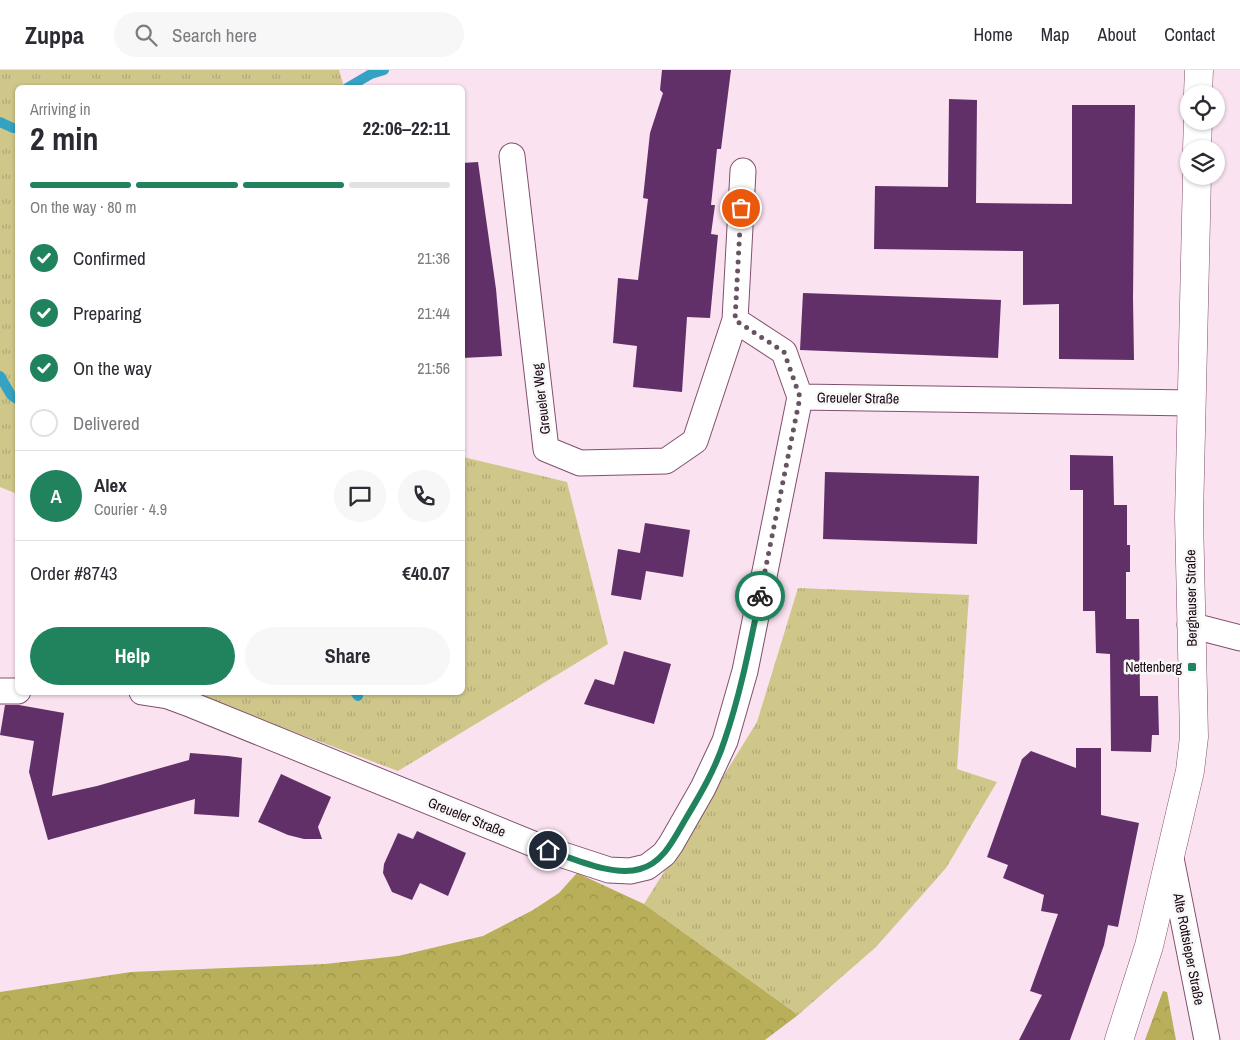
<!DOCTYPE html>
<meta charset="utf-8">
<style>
:root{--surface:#fff;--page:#f7f7f7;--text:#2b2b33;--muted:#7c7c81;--line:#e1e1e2;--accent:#20835d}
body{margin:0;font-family:"Archivo Narrow",sans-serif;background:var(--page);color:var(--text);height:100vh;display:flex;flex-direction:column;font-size:19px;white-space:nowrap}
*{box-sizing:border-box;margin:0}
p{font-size:16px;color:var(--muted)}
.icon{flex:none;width:28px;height:28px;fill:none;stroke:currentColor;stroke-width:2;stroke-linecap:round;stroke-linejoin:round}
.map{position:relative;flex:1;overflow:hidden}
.side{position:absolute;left:15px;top:15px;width:450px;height:610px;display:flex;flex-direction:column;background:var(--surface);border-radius:8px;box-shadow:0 1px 4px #0004}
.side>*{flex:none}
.fabs{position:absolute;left:1180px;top:15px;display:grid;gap:10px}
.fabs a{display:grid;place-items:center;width:45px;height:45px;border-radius:50%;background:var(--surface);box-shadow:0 1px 4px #0004;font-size:25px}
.pin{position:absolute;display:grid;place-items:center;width:42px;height:42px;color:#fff;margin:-21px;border:2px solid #fff;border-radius:50%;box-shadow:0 1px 5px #0007}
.courier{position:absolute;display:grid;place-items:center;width:50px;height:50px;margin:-25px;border:4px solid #20835d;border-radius:50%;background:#fff;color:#222;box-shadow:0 1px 6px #0007}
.overview em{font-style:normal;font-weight:800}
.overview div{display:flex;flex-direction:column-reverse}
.overview{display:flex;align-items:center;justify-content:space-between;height:85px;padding:0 15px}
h1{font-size:32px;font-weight:800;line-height:38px}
.bar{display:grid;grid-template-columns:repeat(4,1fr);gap:8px 5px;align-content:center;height:60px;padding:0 15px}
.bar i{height:6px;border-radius:4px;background:var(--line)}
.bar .active{background:var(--accent)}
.bar p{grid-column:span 4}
.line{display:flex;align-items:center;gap:12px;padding:0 15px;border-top:1px solid var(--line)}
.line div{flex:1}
.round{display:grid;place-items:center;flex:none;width:52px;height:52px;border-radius:26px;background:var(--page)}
ol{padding:0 15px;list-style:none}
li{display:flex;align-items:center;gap:15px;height:55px}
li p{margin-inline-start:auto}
li .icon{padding:5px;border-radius:50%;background:var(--accent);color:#fff;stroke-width:4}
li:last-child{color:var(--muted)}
li i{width:28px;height:28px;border:2px solid var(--line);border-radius:50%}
.cta{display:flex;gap:10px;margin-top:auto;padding:10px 15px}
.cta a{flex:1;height:58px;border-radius:30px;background:var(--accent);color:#fff;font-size:20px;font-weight:800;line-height:58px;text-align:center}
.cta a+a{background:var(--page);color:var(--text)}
header{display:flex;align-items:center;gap:30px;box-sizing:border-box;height:70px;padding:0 25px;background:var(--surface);border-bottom:1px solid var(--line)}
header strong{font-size:24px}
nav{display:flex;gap:28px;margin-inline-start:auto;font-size:18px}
.search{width:350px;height:45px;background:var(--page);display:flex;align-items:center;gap:12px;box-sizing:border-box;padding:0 18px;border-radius:28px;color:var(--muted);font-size:19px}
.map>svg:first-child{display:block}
.grass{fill:url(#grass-tufts)}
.forest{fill:url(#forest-crowns)}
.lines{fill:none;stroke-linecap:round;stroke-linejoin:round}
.stream{stroke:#33a2c3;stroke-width:10}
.building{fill:#613069}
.minor-casing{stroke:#804f6e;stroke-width:27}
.tertiary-casing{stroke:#804f6e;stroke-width:29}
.minor{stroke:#fff;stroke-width:25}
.tertiary{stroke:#fff;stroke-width:28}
.done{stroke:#685460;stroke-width:5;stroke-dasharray:0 9}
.route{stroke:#20835d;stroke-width:6}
.poi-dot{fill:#20835d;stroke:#f7f7f7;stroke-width:2}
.labels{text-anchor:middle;stroke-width:5;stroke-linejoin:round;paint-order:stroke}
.street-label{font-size:14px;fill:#1a0713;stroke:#f7f7f7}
.poi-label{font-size:14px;fill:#1a0713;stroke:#f7f7f7;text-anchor:end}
</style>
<header>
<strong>Zuppa</strong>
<div class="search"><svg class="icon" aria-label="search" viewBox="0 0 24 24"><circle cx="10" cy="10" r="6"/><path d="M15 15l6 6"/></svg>Search here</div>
<nav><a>Home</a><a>Map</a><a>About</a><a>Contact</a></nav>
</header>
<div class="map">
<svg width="1240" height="970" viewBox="0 0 1240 970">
<defs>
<pattern id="grass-tufts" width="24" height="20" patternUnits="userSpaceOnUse" patternTransform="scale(1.25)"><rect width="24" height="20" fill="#cfc78a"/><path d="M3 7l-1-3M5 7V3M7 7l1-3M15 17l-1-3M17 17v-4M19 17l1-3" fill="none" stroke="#b1a976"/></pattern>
<pattern id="forest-crowns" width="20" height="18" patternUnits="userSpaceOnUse" patternTransform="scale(1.25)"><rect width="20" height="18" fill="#b9ae59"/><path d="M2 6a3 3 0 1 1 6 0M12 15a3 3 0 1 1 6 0" fill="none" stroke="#9e944d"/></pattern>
</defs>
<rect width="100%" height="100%" fill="#fae2f0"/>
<!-- grass -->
<path class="grass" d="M0 0H339L344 17 18 18 17 424 0 417Z
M463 387 567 412 608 574 398 701 190 623 228 622 243 624 244 622H462Z
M798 518 969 525 957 699 997 712 946 798 876 877 798 945 644 834 757 652Z"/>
<!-- forest -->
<path class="forest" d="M577 803 644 834 798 945 765 970H0V922L131 902 325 894 398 886 483 866 533 840 559 823Z
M1163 921 1167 922 1176 970H1145Z"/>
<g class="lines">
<!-- stream -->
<path class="stream" d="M347 18 371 4 384 0
M0 52 13 58H18
M0 306 11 325 18 330
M355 622 358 626"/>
</g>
<!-- building -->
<path class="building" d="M662 0H731L721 79H717L711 135H715L711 164 718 165 710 248 687 247 682 322 633 317 637 276 613 273 618 208 638 210 648 129 643 128 650 63 663 23 660 20Z
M949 29 977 30 976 133 1072 134V35H1135L1133 228 1134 290 1059 289V234L1023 235V181L874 179 875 116 948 117Z
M478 92 496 219 502 286 462 288V93Z
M803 223 1001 230 998 288 800 280Z
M1070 385 1113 386 1114 435H1127V475H1130V502H1126V549H1139L1140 626H1158L1159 665H1152L1151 682 1111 681 1110 584 1096 583 1095 541H1083V420H1070Z
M825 402 979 406 977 474 823 469Z
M645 453 690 460 683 507 646 501 641 530 611 525 618 479 640 483Z
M624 581 671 594 654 654 584 634 595 609 614 615Z
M5 635H19L64 643 52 726 97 716 189 690 190 683 228 686 242 688 239 747 194 744 195 729 48 770 29 702 34 671 0 665Z
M1076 678H1101V745L1139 753 1118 857 1108 855 1104 875 1070 970H1019L1042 925 1030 921 1058 844 1041 841 1044 825 1003 808 1008 795 987 787 1022 689 1031 681 1076 698Z
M281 704 331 727 318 757 322 769H304L288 765 258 752Z
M417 761 466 783 448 826 420 813 412 830 392 822 383 803 384 794 398 763 413 769Z"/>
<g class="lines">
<defs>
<path id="minor" d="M512 86 546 379 580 393 666 391 695 371 735 250
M743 101 735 250 784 282 800 327
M1190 555 1240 568
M0 621H18
M142 622 168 626 187 633 548 780 609 800 630 801 647 797 664 784 671 774 703 718 725 671 745 601 800 327 1191 333
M1171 788 1207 970"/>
<path id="tertiary" d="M1198 24 1199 0
M1197 79 1198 51
M1119 970 1149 876 1190 701 1194 667 1189 447 1197 106"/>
</defs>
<!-- minor casing -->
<use href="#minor" class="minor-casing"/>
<!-- tertiary casing -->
<use href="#tertiary" class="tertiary-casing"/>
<!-- minor -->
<use href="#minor" class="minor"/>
<!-- tertiary -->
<use href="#tertiary" class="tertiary"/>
</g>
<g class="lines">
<!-- done -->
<path class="done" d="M741 138 735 250 784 282 800 327 760 526"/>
<!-- route -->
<path class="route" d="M548 780C574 789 613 807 640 799 663 793 674 769 685 750 700 725 716 698 725 669 741 622 750 574 760 526"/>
</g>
<!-- markers -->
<rect class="poi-dot" x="1187" y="592" width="10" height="10" rx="2.5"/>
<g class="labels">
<!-- street labels -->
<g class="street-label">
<text transform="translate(858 328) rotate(1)" y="5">Greueler Straße</text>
<text transform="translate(541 329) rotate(-97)" y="5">Greueler Weg</text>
<text transform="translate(1191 528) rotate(-91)" y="5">Berghauser Straße</text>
<text transform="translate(467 747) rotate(22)" y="5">Greueler Straße</text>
<text transform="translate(1189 879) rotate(79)" y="5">Alte Rottsieper Straße</text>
</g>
<!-- poi labels -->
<g class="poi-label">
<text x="1182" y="602">Nettenberg</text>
</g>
</g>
</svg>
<div class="fabs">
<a><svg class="icon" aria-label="locate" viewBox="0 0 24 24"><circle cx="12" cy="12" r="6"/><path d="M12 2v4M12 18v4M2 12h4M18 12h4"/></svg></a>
<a><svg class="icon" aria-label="layers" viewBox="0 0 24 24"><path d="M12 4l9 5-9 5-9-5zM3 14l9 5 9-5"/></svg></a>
</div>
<div class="pin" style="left:741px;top:138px;background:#ea580c"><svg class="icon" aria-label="bag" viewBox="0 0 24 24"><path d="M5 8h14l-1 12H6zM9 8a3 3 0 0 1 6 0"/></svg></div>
<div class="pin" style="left:548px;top:780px;background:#1f2937"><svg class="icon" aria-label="home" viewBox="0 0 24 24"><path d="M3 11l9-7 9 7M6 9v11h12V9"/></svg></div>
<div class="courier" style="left:760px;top:526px"><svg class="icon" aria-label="bike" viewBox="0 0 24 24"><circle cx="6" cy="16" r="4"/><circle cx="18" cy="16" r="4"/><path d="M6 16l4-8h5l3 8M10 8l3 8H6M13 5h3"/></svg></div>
<section class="side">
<div class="overview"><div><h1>2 min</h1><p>Arriving in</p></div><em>22:06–22:11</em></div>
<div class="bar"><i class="active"></i><i class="active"></i><i class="active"></i><i></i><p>On the way · 80 m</p></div>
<ol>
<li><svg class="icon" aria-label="check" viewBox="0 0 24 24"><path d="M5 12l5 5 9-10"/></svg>Confirmed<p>21:36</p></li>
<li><svg class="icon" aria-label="check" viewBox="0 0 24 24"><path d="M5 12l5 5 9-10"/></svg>Preparing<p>21:44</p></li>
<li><svg class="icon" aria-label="check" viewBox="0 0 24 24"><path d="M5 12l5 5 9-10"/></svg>On the way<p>21:56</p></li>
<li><i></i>Delivered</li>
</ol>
<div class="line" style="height:90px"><b class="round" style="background:var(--accent);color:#fff">A</b><div><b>Alex</b><p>Courier · 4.9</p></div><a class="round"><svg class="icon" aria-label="chat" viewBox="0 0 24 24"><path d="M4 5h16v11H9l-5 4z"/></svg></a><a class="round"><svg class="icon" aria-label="phone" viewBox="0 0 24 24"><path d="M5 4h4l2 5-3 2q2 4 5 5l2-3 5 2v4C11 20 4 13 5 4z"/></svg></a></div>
<div class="line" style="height:65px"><div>Order #8743</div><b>€40.07</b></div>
<div class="cta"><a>Help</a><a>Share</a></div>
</section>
</div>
